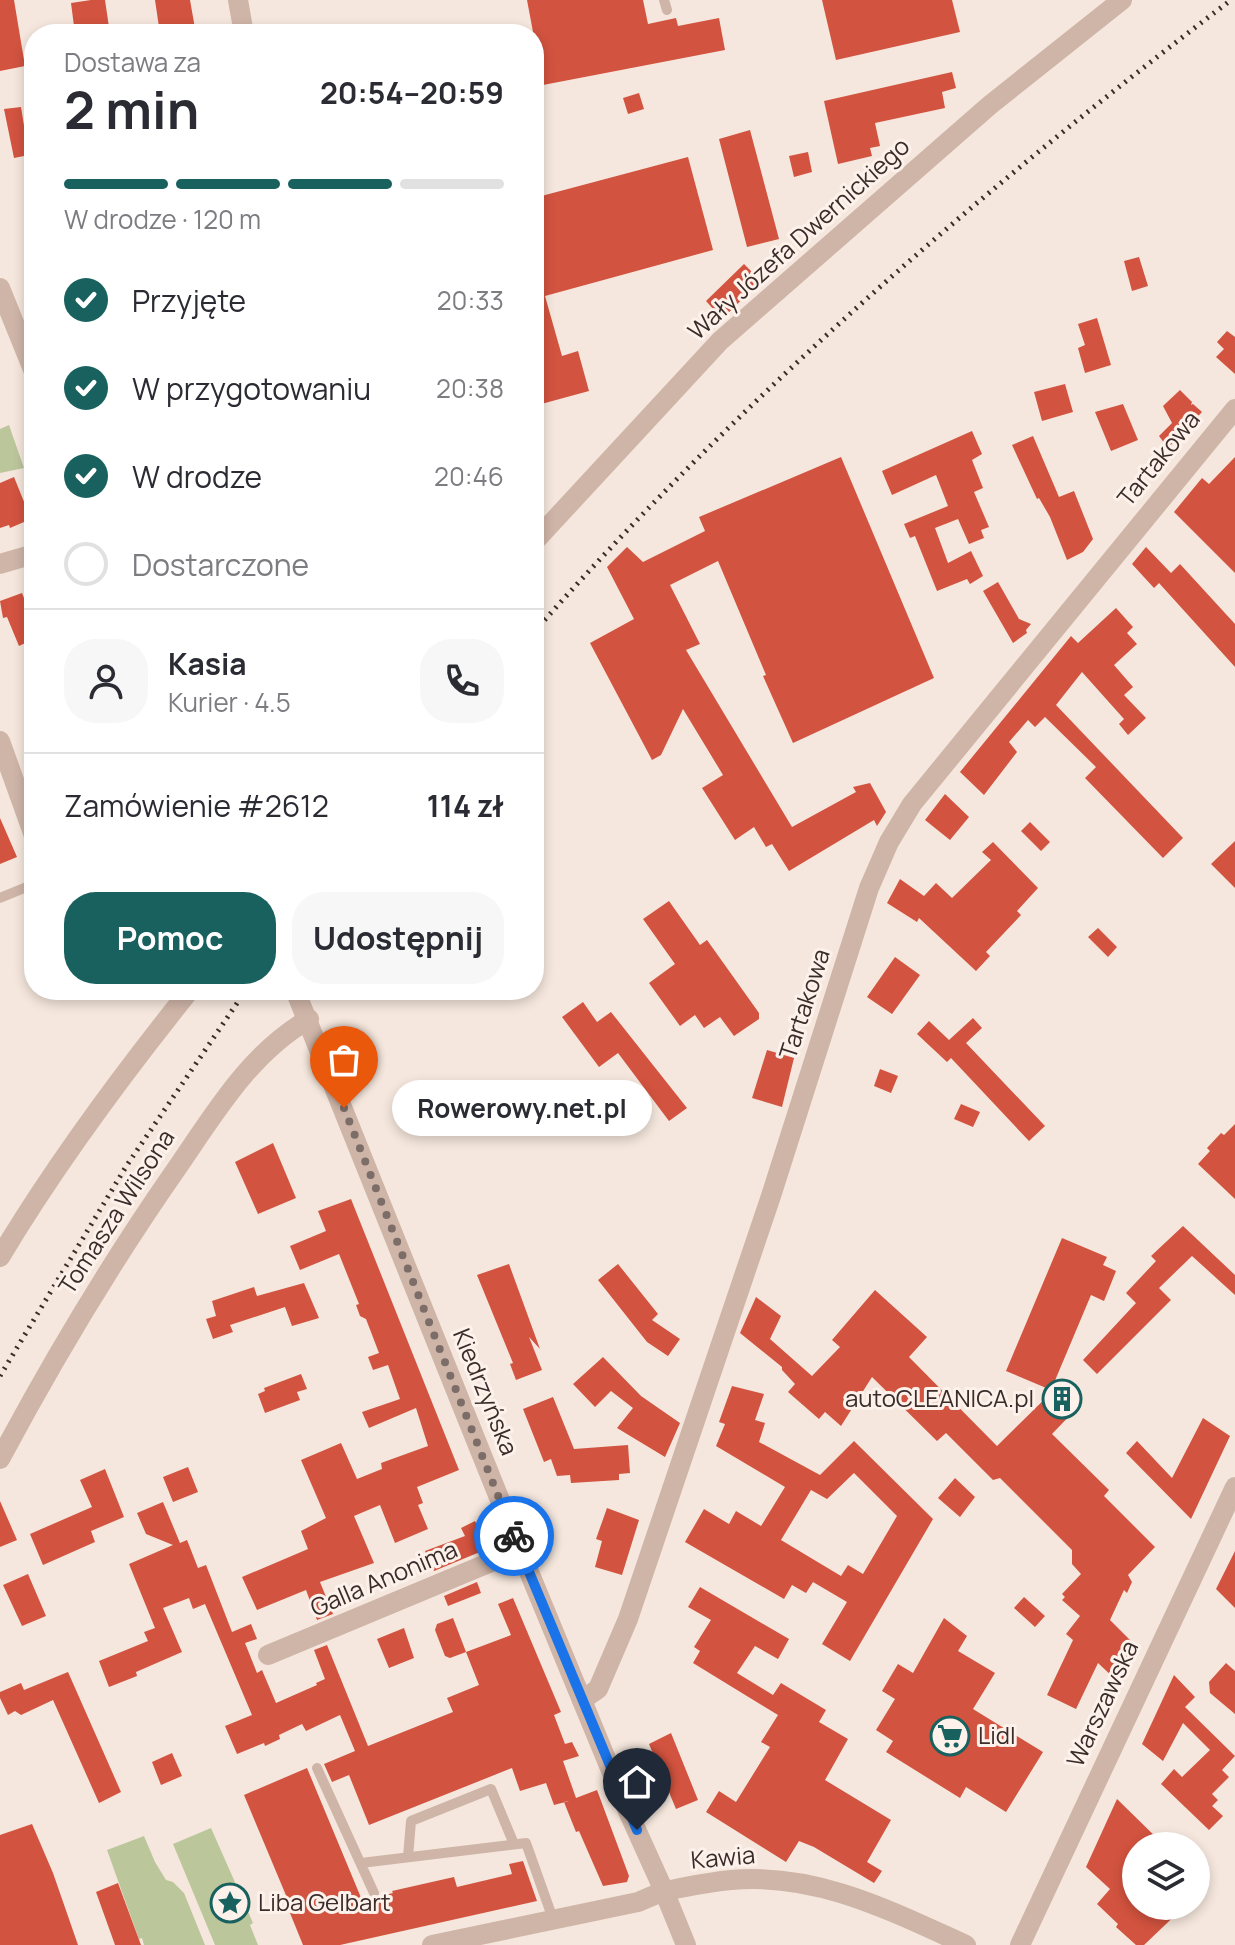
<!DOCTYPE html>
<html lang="pl">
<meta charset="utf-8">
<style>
:root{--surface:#fff;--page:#f7f7f7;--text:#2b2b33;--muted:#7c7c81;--line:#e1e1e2;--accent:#19615e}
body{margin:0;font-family:Manrope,sans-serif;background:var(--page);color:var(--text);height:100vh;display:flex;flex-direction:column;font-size:30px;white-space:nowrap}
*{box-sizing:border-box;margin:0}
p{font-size:26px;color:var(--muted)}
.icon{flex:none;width:44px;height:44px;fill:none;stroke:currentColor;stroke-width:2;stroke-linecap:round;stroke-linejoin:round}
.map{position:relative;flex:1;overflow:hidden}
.sheet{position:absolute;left:24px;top:24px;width:520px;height:976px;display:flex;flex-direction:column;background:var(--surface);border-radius:32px;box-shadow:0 4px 12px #0003}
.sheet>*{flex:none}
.buttons{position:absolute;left:1122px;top:1832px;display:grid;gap:16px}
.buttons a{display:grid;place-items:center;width:88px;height:88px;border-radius:50%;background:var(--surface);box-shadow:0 4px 12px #0003;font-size:40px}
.pin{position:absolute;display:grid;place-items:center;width:68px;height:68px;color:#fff;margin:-82px -34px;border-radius:50% 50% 50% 0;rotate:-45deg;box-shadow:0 0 8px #0007}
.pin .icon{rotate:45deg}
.courier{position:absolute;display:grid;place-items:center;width:80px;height:80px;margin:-40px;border:6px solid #1a73e8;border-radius:50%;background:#fff;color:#222;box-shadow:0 2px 10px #0007}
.bubble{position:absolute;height:56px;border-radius:28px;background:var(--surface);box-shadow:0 4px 12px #0003;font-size:26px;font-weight:700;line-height:56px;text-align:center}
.head em{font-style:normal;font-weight:700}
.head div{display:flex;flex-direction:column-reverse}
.head{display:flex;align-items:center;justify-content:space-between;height:136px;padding:0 40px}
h1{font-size:52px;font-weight:700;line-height:60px}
.bar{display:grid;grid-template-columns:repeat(4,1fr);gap:12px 8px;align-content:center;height:96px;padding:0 40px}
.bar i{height:10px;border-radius:6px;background:var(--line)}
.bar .on{background:var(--accent)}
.bar p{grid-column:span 4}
.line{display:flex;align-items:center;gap:20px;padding:0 40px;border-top:2px solid var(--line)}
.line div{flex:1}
.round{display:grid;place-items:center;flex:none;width:84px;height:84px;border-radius:32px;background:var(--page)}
ol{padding:0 40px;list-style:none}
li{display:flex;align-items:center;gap:24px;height:88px}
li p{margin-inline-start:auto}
li .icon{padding:8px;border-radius:50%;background:var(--accent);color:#fff;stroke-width:4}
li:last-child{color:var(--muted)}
li i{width:44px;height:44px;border:4px solid var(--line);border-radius:50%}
.cta{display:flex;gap:16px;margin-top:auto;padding:16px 40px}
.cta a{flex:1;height:92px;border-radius:32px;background:var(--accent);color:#fff;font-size:32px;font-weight:700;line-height:92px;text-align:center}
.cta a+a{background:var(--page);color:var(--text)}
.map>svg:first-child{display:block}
.green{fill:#bcc69b}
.building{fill:#d2533f;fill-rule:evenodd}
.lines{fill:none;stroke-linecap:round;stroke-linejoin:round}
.service{stroke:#cfb5a8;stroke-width:10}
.minor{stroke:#cfb5a8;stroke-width:20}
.tertiary{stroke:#cfb5a8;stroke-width:20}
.rail{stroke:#3b2c29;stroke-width:5;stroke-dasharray:2 6;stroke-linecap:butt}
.done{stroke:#7c6d68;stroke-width:8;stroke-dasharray:0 14.4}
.route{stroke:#1a73e8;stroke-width:10}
.labels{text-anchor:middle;stroke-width:6;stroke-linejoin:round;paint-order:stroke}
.street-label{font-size:24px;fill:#3b2c29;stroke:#fcf2eb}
.poi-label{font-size:24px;fill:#3b2c29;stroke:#fcf2eb;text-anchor:start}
</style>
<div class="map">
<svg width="1235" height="1945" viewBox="0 0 1235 1945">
<rect width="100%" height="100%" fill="#f5e7dd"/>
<!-- green -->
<path class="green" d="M9 425 24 468 0 473V429Z
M211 1828 253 1923 250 1925 258 1945H215L173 1844Z
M144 1836 155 1862 166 1880 173 1882 184 1893 205 1945H144L142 1938 139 1939 107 1850Z"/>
<!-- building -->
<path class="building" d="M0 0H14L25 66 0 71Z
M91 0H105L110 34H75L71 3Z
M155 0H190L196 34H160Z
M527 0H643L648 24 676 18 678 26 719 18 725 50 543 85Z
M822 0H952L960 32 836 60Z
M952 72 956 88 942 92 945 108 875 123 880 146 870 148 872 156 838 164 824 101Z
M639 93 644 109 628 114 623 98Z
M21 107 25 132 34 130V154L14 158 4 109Z
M750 130 779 239 747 247 719 139Z
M808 152 812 172 794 177 789 156Z
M688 157 713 250 545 296 562 356 578 351 589 391 534 406V198Z
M1139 257 1148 286 1132 291 1124 261Z
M744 264 761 281 722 319 706 301Z
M1097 318 1111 365 1085 373 1078 348 1085 345 1078 324Z
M1227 331 1235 337V374L1216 357 1224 349 1217 342Z
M1065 384 1073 412 1042 421 1034 392Z
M1180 390 1192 402 1191 405 1193 404 1202 412 1168 448 1159 436 1172 423 1163 406Z
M1123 404 1138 440 1111 451 1095 412Z
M972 431 982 454 972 460 983 488 974 492 989 527 981 530 984 538 969 544 958 519 935 528 948 563 971 551 983 576 970 584 967 579 937 591 915 536 910 538 904 524 948 506 936 475 892 495 882 471Z
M1033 436 1059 497 1074 491 1093 539 1083 552 1067 560 1050 517 1039 498 1037 499 1012 445Z
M841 457 934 678 793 743 763 676 766 675 718 561 670 585 700 644 686 650 792 827 856 792 853 787 870 783 886 812 877 826 874 820 789 871 772 844 766 847 754 827 735 840 702 788 723 775 683 709 661 755 652 760 590 643 634 619 607 567 627 547 643 562 705 531 699 517Z
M1235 457V573L1174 512 1202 478 1209 484Z
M14 477 31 519 10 528 9 525 0 528V483Z
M1146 547 1171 573 1180 564 1235 624V667L1159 583 1154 588 1132 564Z
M998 582 1019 619 1031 624 1026 630 1027 633 1013 643 983 591Z
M22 593 24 598 34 594V639L19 646 7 617 3 618 0 601Z
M1116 608 1133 627 1127 633 1137 644 1114 665 1133 687 1124 695 1146 718 1128 735 1119 724 1124 719 1082 672 1056 705 1183 838 1163 858 1085 778 1096 767 1045 717 1035 727 1028 720 1009 742 1017 752 984 795 960 772 1071 636 1078 643Z
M945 794 969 817 950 840 925 820Z
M0 818 17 857 0 864Z
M1030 822 1050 842 1041 851 1021 831Z
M1235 841V888L1211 864Z
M993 842 1038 888 1017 911 1021 915 986 952 990 956 976 971 919 918 917 922 887 903 900 879 924 896 936 883 952 898 991 860 982 852Z
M669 901 700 945 707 940 759 1013V1019L734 1036 720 1017 704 1028 695 1015 680 1026 649 983 675 964 643 919Z
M1098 928 1117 947 1108 957 1088 937Z
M895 957 920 975 892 1014 867 997Z
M583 1002 597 1022 611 1012 687 1108 669 1121 618 1053 599 1067 562 1017Z
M973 1018 982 1028 966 1043 1045 1126 1029 1141 951 1058 947 1062 917 1034 929 1021 949 1040Z
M767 1050 794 1058 782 1107 752 1098Z
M880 1069 898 1076 891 1093 874 1086Z
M961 1104 980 1112 973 1127 954 1119Z
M1235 1124V1199L1198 1164 1210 1151 1207 1148 1221 1133 1224 1135Z
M273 1143 296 1198 258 1214 235 1162Z
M351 1199 459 1470 417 1487 423 1503 418 1505 428 1529 395 1543 380 1505 354 1516 374 1563 320 1582 333 1614 317 1620 306 1590 257 1610 242 1577 308 1549 301 1531 326 1518 301 1460 341 1443 357 1479 382 1469 381 1463 428 1446 416 1408 369 1428 362 1412 400 1399 388 1365 373 1370 368 1357 379 1353 366 1319 360 1316 356 1305 359 1304 339 1254 300 1270 290 1246 326 1231 318 1211Z
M1183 1226 1235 1275V1295L1192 1256 1159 1288 1171 1300 1097 1374 1083 1360 1136 1303 1126 1293 1156 1261 1151 1256Z
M1062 1238 1107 1257 1103 1265 1116 1271 1104 1301 1091 1295 1051 1390 1006 1371Z
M509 1264 540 1349 529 1337 542 1370 516 1380 510 1364 513 1363 477 1275Z
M618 1264 658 1314 652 1320 680 1339 668 1356 647 1342 598 1280Z
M304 1283 319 1318 292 1326 285 1307 230 1325 233 1332 213 1339 206 1319 216 1316 212 1301 254 1287 257 1296Z
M875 1290 927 1337 909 1357 997 1446 1059 1385 1079 1406 1052 1434 1109 1490 1104 1496 1155 1547 1128 1575 1132 1582 1127 1593 1124 1590 1110 1620 1133 1643 1116 1680 1098 1663 1076 1709 1047 1695 1073 1640 1066 1634 1080 1616 1062 1600 1065 1597 1062 1594 1081 1574 1072 1564V1550L1000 1478 993 1480 946 1433 937 1441 872 1377 841 1426 825 1412 819 1419 788 1392 795 1384 782 1370V1367L740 1333 756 1297 781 1316 770 1339 812 1376 840 1347 832 1340Z
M603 1357 641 1396 680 1423 665 1457 617 1428 633 1408 611 1391 595 1407 573 1384Z
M301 1374 307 1389 297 1392 300 1400 265 1413 258 1394 265 1391 264 1388Z
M732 1386 764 1394 755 1420 765 1423 759 1442 820 1475 854 1441 933 1519 850 1661 822 1644 847 1602 813 1582 806 1593 792 1585 784 1599 685 1542 704 1509 729 1524 736 1511 761 1526 785 1487 716 1446 725 1424 719 1422ZM854 1473 897 1516 863 1574 848 1565 841 1576 781 1540 811 1490 827 1499Z
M553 1397 574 1449 628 1445 630 1473 619 1474V1480L571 1483 570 1475 557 1476 551 1459 544 1462 523 1409Z
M1203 1418 1230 1436 1191 1519 1126 1453 1137 1441 1172 1478Z
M188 1467 198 1492 173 1502 163 1477Z
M105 1469 124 1517 91 1531 95 1542 43 1565 30 1534 92 1507 80 1480Z
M955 1478 975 1497 960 1517 938 1498Z
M0 1501 17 1540 0 1547Z
M163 1502 180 1543 187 1540 198 1568 206 1565 232 1632 251 1624 257 1639 245 1643 257 1673 262 1670 276 1703 317 1685 316 1683 325 1679 314 1650 327 1645 368 1746 453 1712 447 1698 479 1685 466 1652 511 1635 498 1604 513 1598 561 1712 554 1715 565 1744 572 1742 579 1756 563 1761 576 1798 597 1790 629 1876 627 1882 603 1886 579 1831 576 1832 564 1802 569 1801 554 1805 546 1783 520 1791 512 1768 369 1825 349 1775 332 1782 324 1764 355 1751 340 1715 306 1731 302 1724 279 1735 280 1739 265 1746 264 1743 237 1754 225 1726 252 1715 205 1604 193 1609 189 1598 163 1608 182 1652 136 1672 137 1676 109 1687 99 1661 148 1641 144 1632 155 1628 129 1564 173 1545 146 1534 137 1513Z
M607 1508 639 1520 622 1575 595 1567 602 1541 596 1539Z
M475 1521 480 1530 484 1529 492 1547 434 1571 425 1551 465 1536 461 1528Z
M1235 1551V1608L1216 1589Z
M28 1574 46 1616 22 1626 3 1585Z
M477 1582 481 1593 448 1606 444 1596Z
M700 1587 789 1639 778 1659 755 1646 737 1673 773 1695 781 1683 826 1710 819 1722 848 1739 825 1780 891 1820 867 1862 882 1871 874 1883 814 1847 799 1841 786 1862 706 1812 719 1791 736 1802 770 1747 761 1742 778 1715 693 1663 700 1651 694 1647 711 1620 688 1607Z
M1024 1597 1045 1616 1035 1627 1014 1608Z
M453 1618 466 1652 450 1658 445 1656 435 1630 437 1624Z
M944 1618 967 1636 958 1651 995 1673 973 1709 1043 1752 1006 1812 966 1787 960 1798 886 1752 893 1741 876 1730 895 1699 882 1691 898 1664 913 1673Z
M404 1628 414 1658 389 1668 377 1639Z
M1226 1663 1235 1671V1714L1210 1693 1209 1682Z
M68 1672 121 1792 99 1803 53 1700 21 1715 15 1711 8 1715 0 1698V1692L21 1683 24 1690Z
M1174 1675 1195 1697 1185 1707 1235 1756 1222 1770 1229 1777 1212 1794 1218 1800 1212 1806 1223 1816 1209 1830 1161 1784 1174 1769 1182 1777 1210 1750 1183 1723 1163 1761 1142 1744Z
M671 1733 698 1800 676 1809 649 1744Z
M172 1753 182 1776 161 1785 152 1762Z
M307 1768 362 1900H377L381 1896 393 1893 392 1891 454 1877 457 1887 512 1874 509 1864 523 1861 537 1901 340 1945H303L290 1913 293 1912 244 1795Z
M1117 1799 1165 1846H1136V1855L1131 1861 1136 1866V1906H1185L1144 1945H1136L1116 1927 1118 1924 1097 1904 1110 1889 1086 1867Z
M32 1824 53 1873 78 1945H0V1835Z
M118 1883 141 1945H115L96 1892Z"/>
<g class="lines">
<!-- service -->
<path class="service" d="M664 0 667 10
M0 898 34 884
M317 1768 374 1893
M408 1857 411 1821 491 1789 514 1844
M361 1863 526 1843 553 1919"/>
<!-- minor -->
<path class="minor" d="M238 0 244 34
M534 542 720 341 990 105 1122 0
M0 564 34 554
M0 741 34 836
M0 1257C57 1162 121 1076 190 990
M0 1459C54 1358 112 1261 177 1168 215 1113 250 1053 309 1019
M268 1655 520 1550
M582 1700 598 1689 628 1619 771 1196 869 888 889 842 912 804 1235 409
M432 1945 638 1902 664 1891 686 1945"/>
<!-- tertiary -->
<path class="tertiary" d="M0 288 34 372
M295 990 520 1550 626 1807 664 1891C686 1887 709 1882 731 1880 816 1872 891 1911 966 1945
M1020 1945 1235 1487"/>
<!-- rail -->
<path class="rail" d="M534 632C743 395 980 191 1231 0
M0 1376 127 1165 246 990"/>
</g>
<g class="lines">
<!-- done -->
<path class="done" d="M344 1108 514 1536"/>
<!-- route -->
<path class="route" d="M514 1536 637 1830"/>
</g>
<!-- icons -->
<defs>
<symbol id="building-ring" viewBox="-11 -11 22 22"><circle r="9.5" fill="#fcf2eb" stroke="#19615e" stroke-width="1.5"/><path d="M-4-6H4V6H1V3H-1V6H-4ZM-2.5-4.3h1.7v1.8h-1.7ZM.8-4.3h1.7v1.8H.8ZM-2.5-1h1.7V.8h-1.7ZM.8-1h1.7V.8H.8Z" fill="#19615e"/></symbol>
<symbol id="supermarket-ring" viewBox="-11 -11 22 22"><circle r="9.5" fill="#fcf2eb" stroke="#19615e" stroke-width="1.5"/><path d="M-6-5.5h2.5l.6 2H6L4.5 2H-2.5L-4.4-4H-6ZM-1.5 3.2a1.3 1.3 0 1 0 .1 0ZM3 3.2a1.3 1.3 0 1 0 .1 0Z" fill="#19615e"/></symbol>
<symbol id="sight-ring" viewBox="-11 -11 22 22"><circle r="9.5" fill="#fcf2eb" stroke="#19615e" stroke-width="1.5"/><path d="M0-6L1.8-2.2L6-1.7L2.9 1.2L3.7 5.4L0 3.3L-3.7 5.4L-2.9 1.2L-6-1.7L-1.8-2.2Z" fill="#19615e"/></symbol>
</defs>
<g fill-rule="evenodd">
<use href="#building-ring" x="1040" y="1377" width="44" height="44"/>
<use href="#supermarket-ring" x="928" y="1714" width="44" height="44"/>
<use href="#sight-ring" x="208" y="1881" width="44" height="44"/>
</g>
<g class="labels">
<!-- street labels -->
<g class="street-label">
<text transform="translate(799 239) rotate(-42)" y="8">Wały Józefa Dwernickiego</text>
<text transform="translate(1159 459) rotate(-51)" y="8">Tartakowa</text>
<text transform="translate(805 1004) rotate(-72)" y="8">Tartakowa</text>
<text transform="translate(117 1212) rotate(-57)" y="8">Tomasza Wilsona</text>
<text transform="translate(485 1392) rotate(68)" y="8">Kiedrzyńska</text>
<text transform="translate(384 1579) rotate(-23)" y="8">Galla Anonima</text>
<text transform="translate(1103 1704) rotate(-65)" y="8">Warszawska</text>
<text transform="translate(723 1858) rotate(-5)" y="8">Kawia</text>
</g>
<!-- poi labels -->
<g class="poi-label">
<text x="1034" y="1407" text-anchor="end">autoCLEANICA.pl</text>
<text x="978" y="1744">Lidl</text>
<text x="258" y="1911">Liba Gelbart</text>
</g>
</g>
</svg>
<div class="buttons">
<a><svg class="icon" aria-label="layers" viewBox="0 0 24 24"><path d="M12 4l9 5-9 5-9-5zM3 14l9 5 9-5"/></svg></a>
</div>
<div class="pin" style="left:344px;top:1108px;background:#ea580c"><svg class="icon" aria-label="bag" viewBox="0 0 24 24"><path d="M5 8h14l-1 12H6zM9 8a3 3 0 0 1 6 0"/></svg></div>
<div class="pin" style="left:637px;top:1830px;background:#1f2937"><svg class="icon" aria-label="home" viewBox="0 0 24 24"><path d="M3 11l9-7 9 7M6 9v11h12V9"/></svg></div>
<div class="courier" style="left:514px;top:1536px"><svg class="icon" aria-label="bike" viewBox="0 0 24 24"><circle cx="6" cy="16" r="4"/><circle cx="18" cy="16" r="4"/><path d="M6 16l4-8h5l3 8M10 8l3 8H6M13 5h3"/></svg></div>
<div class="bubble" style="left:392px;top:1080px;width:260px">Rowerowy.net.pl</div>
<section class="sheet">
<div class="head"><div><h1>2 min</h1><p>Dostawa za</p></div><em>20:54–20:59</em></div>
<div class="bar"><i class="on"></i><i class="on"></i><i class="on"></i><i></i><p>W drodze · 120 m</p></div>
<ol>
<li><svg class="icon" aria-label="check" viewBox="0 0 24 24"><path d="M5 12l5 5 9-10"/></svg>Przyjęte<p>20:33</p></li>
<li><svg class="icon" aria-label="check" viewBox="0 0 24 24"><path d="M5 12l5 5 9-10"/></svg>W przygotowaniu<p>20:38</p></li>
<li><svg class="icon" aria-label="check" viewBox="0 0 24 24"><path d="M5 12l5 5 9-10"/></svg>W drodze<p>20:46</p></li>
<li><i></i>Dostarczone</li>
</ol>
<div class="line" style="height:144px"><a class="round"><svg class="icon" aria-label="person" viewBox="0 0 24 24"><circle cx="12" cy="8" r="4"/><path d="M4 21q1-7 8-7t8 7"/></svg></a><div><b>Kasia</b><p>Kurier · 4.5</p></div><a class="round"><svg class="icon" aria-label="phone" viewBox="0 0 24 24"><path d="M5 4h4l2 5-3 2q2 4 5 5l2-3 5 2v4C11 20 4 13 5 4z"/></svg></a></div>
<div class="line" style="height:104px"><div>Zamówienie #2612</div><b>114 zł</b></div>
<div class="cta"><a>Pomoc</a><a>Udostępnij</a></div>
</section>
</div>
